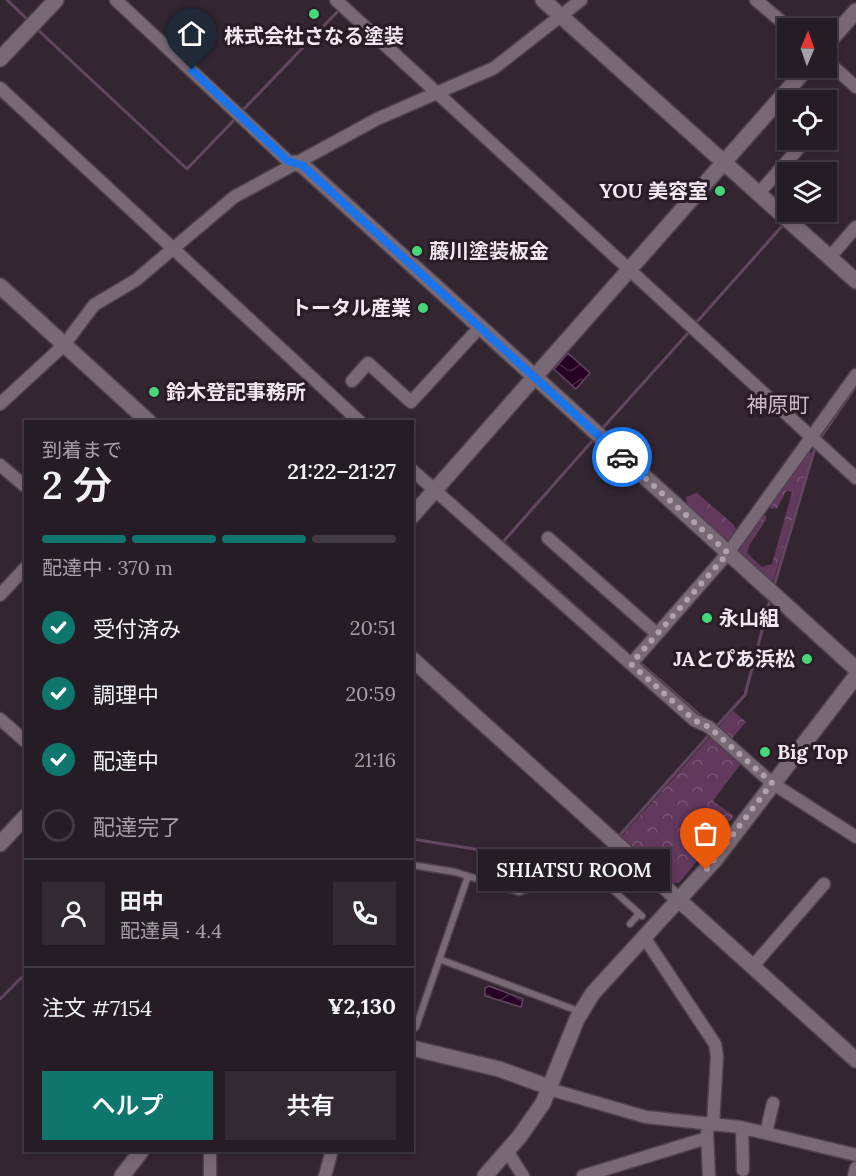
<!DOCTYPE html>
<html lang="ja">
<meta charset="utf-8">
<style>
:root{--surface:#261c25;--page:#322932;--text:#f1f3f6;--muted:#a4a1a7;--line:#423a42;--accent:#0f766e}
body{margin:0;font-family:Lora,"Noto Sans JP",serif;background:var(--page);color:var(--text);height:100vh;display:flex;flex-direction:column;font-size:22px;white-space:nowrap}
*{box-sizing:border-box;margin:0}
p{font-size:20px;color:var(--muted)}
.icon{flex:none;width:33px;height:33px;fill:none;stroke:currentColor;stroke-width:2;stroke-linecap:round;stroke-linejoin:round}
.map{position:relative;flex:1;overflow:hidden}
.sheet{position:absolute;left:24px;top:420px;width:390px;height:732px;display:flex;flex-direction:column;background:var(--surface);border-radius:0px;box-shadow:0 3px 9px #0003,0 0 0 2px var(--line)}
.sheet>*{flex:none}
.needle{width:39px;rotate:2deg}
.fabs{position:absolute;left:777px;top:18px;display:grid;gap:12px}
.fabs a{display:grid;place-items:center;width:60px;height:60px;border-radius:0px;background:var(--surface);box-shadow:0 3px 9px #0003,0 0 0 2px var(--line);font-size:30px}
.pin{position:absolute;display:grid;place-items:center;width:51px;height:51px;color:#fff;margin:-62px -26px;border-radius:50% 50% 50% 0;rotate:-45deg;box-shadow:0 0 6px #0007}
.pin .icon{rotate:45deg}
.courier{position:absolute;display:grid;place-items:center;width:60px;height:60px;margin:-30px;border:4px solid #1a73e8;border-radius:50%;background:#fff;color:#222;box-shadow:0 2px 8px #0007}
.bubble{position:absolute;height:42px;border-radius:0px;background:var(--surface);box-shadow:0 3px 9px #0003,0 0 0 2px var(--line);font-size:20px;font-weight:600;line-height:42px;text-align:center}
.summary em{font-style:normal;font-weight:600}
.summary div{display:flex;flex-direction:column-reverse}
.summary{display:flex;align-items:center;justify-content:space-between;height:102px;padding:0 18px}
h1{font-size:39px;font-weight:600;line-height:45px}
.bar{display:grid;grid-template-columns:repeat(4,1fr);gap:9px 6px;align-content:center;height:72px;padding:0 18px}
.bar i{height:8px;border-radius:4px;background:var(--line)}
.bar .on{background:var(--accent)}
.bar p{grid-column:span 4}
.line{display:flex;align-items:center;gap:15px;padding:0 18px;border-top:2px solid var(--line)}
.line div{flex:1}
.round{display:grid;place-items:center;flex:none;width:63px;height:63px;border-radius:0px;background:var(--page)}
ol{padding:0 18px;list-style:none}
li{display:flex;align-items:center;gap:18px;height:66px}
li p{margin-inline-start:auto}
li .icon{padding:6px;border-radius:50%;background:var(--accent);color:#fff;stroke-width:4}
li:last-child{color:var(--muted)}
li i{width:33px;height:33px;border:3px solid var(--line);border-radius:50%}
.button{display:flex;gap:12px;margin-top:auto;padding:12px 18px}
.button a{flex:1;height:69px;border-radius:0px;background:var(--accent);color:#fff;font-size:24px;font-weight:600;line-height:69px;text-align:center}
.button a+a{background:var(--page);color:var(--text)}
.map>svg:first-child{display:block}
.forest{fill:url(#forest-crowns)}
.water{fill:url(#water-waves);stroke:#634660;stroke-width:1.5}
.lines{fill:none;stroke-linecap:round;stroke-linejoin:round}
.stream{stroke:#634660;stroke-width:3}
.service-casing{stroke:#4e434c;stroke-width:9}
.minor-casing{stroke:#4e434c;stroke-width:15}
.tertiary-casing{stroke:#4e434c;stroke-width:18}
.service{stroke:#796976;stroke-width:6}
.minor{stroke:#796976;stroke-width:12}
.tertiary{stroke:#796976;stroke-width:15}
.done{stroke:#aea3ac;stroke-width:6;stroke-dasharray:0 10.8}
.route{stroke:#1a73e8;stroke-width:8}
.poi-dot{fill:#45d77a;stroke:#291c27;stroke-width:2}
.labels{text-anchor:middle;stroke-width:6;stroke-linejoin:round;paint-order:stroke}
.poi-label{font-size:20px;font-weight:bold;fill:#f0e7ef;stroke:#291c27;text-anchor:start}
.neighbourhood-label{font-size:21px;fill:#cdbbca;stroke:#291c27}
</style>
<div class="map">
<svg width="856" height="1176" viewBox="0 0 856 1176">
<defs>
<pattern id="forest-crowns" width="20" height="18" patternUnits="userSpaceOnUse" patternTransform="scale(1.5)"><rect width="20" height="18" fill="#62385d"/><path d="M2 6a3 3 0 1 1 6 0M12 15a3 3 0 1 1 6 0" fill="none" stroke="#795575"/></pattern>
<pattern id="water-waves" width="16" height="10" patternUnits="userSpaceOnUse" patternTransform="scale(1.5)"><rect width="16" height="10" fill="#260123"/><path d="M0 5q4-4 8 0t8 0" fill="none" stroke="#462643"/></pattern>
</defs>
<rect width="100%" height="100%" fill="#332631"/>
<!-- forest -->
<path class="forest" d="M809 451 812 454 774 579 769 582 739 556 737 550 762 515 766 516V520L750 544 747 553 762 567 772 564 792 492 787 490 777 508 771 509 769 505Z
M697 493 733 524 736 529 734 539 724 540 687 509 686 497Z
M733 711 746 722 730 741 717 729Z
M712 735 742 762 713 801 734 816 679 883H669L620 838Z"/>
<!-- water -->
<path class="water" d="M568 353 590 373 576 389 554 369Z
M489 986 523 999 521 1007 485 996V988Z"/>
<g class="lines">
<!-- stream -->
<path class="stream" d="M7 0 28 20
M37 29 187 169 236 118
M242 111 340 9
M695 324 783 225 781 223
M601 430 689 332
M821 437 856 386
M594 439 503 542 630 655
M774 586 815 448
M640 663 702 717
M716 727 745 695 770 600
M619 836 709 735
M412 839 548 861
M563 871 578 881 583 876
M0 999 26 973"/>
<defs>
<path id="service" d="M412 865 455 872 519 892 531 888 554 863 560 859 573 858 586 866 642 916
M630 924 639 914
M439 959 581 1012
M412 1030 416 1027 468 876"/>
<path id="minor" d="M116 0 288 161 295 163
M336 0 856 478
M756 0 789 28
M826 60 856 87
M0 88 360 422
M759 193 806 140
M830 257 856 227
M352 381 368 363 411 402 480 327
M0 404 64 345 94 305 136 280 234 197 377 119 494 68 581 0
M0 465 26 487
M412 470 694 720 709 727 772 783 856 837
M548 538 657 634
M0 595 26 567
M631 664 728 553 856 375
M0 719 26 742
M644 937 715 1044 717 1056 713 1125
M753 966 824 884
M549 1089 646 1117 740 1127 856 1155
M742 1128 743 1170
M707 1132 709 1176
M766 1133 773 1103
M210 1150V1176
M507 1151 523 1176
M325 1176 332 1150
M583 1176 707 1138
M854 1176 856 1168"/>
<path id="tertiary" d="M543 0 856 281
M826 45 856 11
M0 59 56 0
M295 163 302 165 856 669
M0 286 149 422
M412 516 807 68
M412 659 856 1060
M0 844 26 816
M412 1048 499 1069 549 1087
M122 1176 142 1150
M485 1176 520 1136 543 1103 577 1019 593 993 714 861 856 676"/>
</defs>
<!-- service casing -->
<use href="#service" class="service-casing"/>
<!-- minor casing -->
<use href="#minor" class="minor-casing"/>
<!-- tertiary casing -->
<use href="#tertiary" class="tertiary-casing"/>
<!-- service -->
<use href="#service" class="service"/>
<!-- minor -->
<use href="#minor" class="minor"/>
<!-- tertiary -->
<use href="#tertiary" class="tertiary"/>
</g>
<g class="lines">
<!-- done -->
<path class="done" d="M622 457 728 553 631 664 694 720 709 727 772 783 706 870"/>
<!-- route -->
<path class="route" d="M192 70 288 161 302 165 622 457"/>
</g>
<!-- markers -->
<g class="poi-dot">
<circle cx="314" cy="14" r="6"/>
<circle cx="720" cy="191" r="6"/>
<circle cx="417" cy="251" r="6"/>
<circle cx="423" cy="308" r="6"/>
<circle cx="154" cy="392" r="6"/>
<circle cx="707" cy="618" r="6"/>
<circle cx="807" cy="659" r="6"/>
<circle cx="765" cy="752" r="6"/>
</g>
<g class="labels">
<!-- poi labels -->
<g class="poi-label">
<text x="314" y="43" text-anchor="middle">株式会社さなる塗装</text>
<text x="708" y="198" text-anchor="end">YOU 美容室</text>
<text x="429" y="258">藤川塗装板金</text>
<text x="411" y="315" text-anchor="end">トータル産業</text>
<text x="166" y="399">鈴木登記事務所</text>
<text x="719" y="625">永山組</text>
<text x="795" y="666" text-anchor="end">JAとぴあ浜松</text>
<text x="777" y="759">Big Top</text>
</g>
<!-- neighbourhood labels -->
<g class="neighbourhood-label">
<text x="778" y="412">神原町</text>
</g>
</g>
</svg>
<div class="fabs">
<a><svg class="needle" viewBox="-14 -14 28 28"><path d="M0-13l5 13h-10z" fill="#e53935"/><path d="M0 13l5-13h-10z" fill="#a4a1a7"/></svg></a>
<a><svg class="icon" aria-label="locate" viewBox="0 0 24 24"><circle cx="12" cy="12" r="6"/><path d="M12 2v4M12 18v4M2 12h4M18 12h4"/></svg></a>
<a><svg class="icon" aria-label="layers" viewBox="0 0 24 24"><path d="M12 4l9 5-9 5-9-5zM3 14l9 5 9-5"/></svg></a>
</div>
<div class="pin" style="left:706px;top:870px;background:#ea580c"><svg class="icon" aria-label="bag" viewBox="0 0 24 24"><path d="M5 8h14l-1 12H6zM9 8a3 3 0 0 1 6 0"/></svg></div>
<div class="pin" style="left:192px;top:70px;background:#1f2937"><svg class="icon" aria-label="home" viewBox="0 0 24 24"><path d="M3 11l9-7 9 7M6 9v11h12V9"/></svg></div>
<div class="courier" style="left:622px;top:457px"><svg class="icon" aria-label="car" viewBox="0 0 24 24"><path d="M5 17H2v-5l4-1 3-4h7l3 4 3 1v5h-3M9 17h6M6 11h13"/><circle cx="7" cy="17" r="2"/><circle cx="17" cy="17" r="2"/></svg></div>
<div class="bubble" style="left:478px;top:849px;width:192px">SHIATSU ROOM</div>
<section class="sheet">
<div class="summary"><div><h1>2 分</h1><p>到着まで</p></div><em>21:22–21:27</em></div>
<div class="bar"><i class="on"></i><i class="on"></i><i class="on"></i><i></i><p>配達中 · 370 m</p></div>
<ol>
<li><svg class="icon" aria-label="check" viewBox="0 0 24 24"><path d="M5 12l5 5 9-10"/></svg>受付済み<p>20:51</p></li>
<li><svg class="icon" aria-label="check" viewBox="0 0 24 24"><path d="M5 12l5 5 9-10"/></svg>調理中<p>20:59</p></li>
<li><svg class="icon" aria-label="check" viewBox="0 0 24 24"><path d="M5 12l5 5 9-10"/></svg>配達中<p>21:16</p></li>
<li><i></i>配達完了</li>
</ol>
<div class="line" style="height:108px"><a class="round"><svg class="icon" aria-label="person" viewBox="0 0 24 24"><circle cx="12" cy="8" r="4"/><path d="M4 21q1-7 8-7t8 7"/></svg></a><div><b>田中</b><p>配達員 · 4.4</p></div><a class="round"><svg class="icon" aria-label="phone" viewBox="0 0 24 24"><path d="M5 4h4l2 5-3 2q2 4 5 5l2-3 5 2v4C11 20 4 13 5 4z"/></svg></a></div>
<div class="line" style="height:78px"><div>注文 #7154</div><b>¥2,130</b></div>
<div class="button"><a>ヘルプ</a><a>共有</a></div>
</section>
</div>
